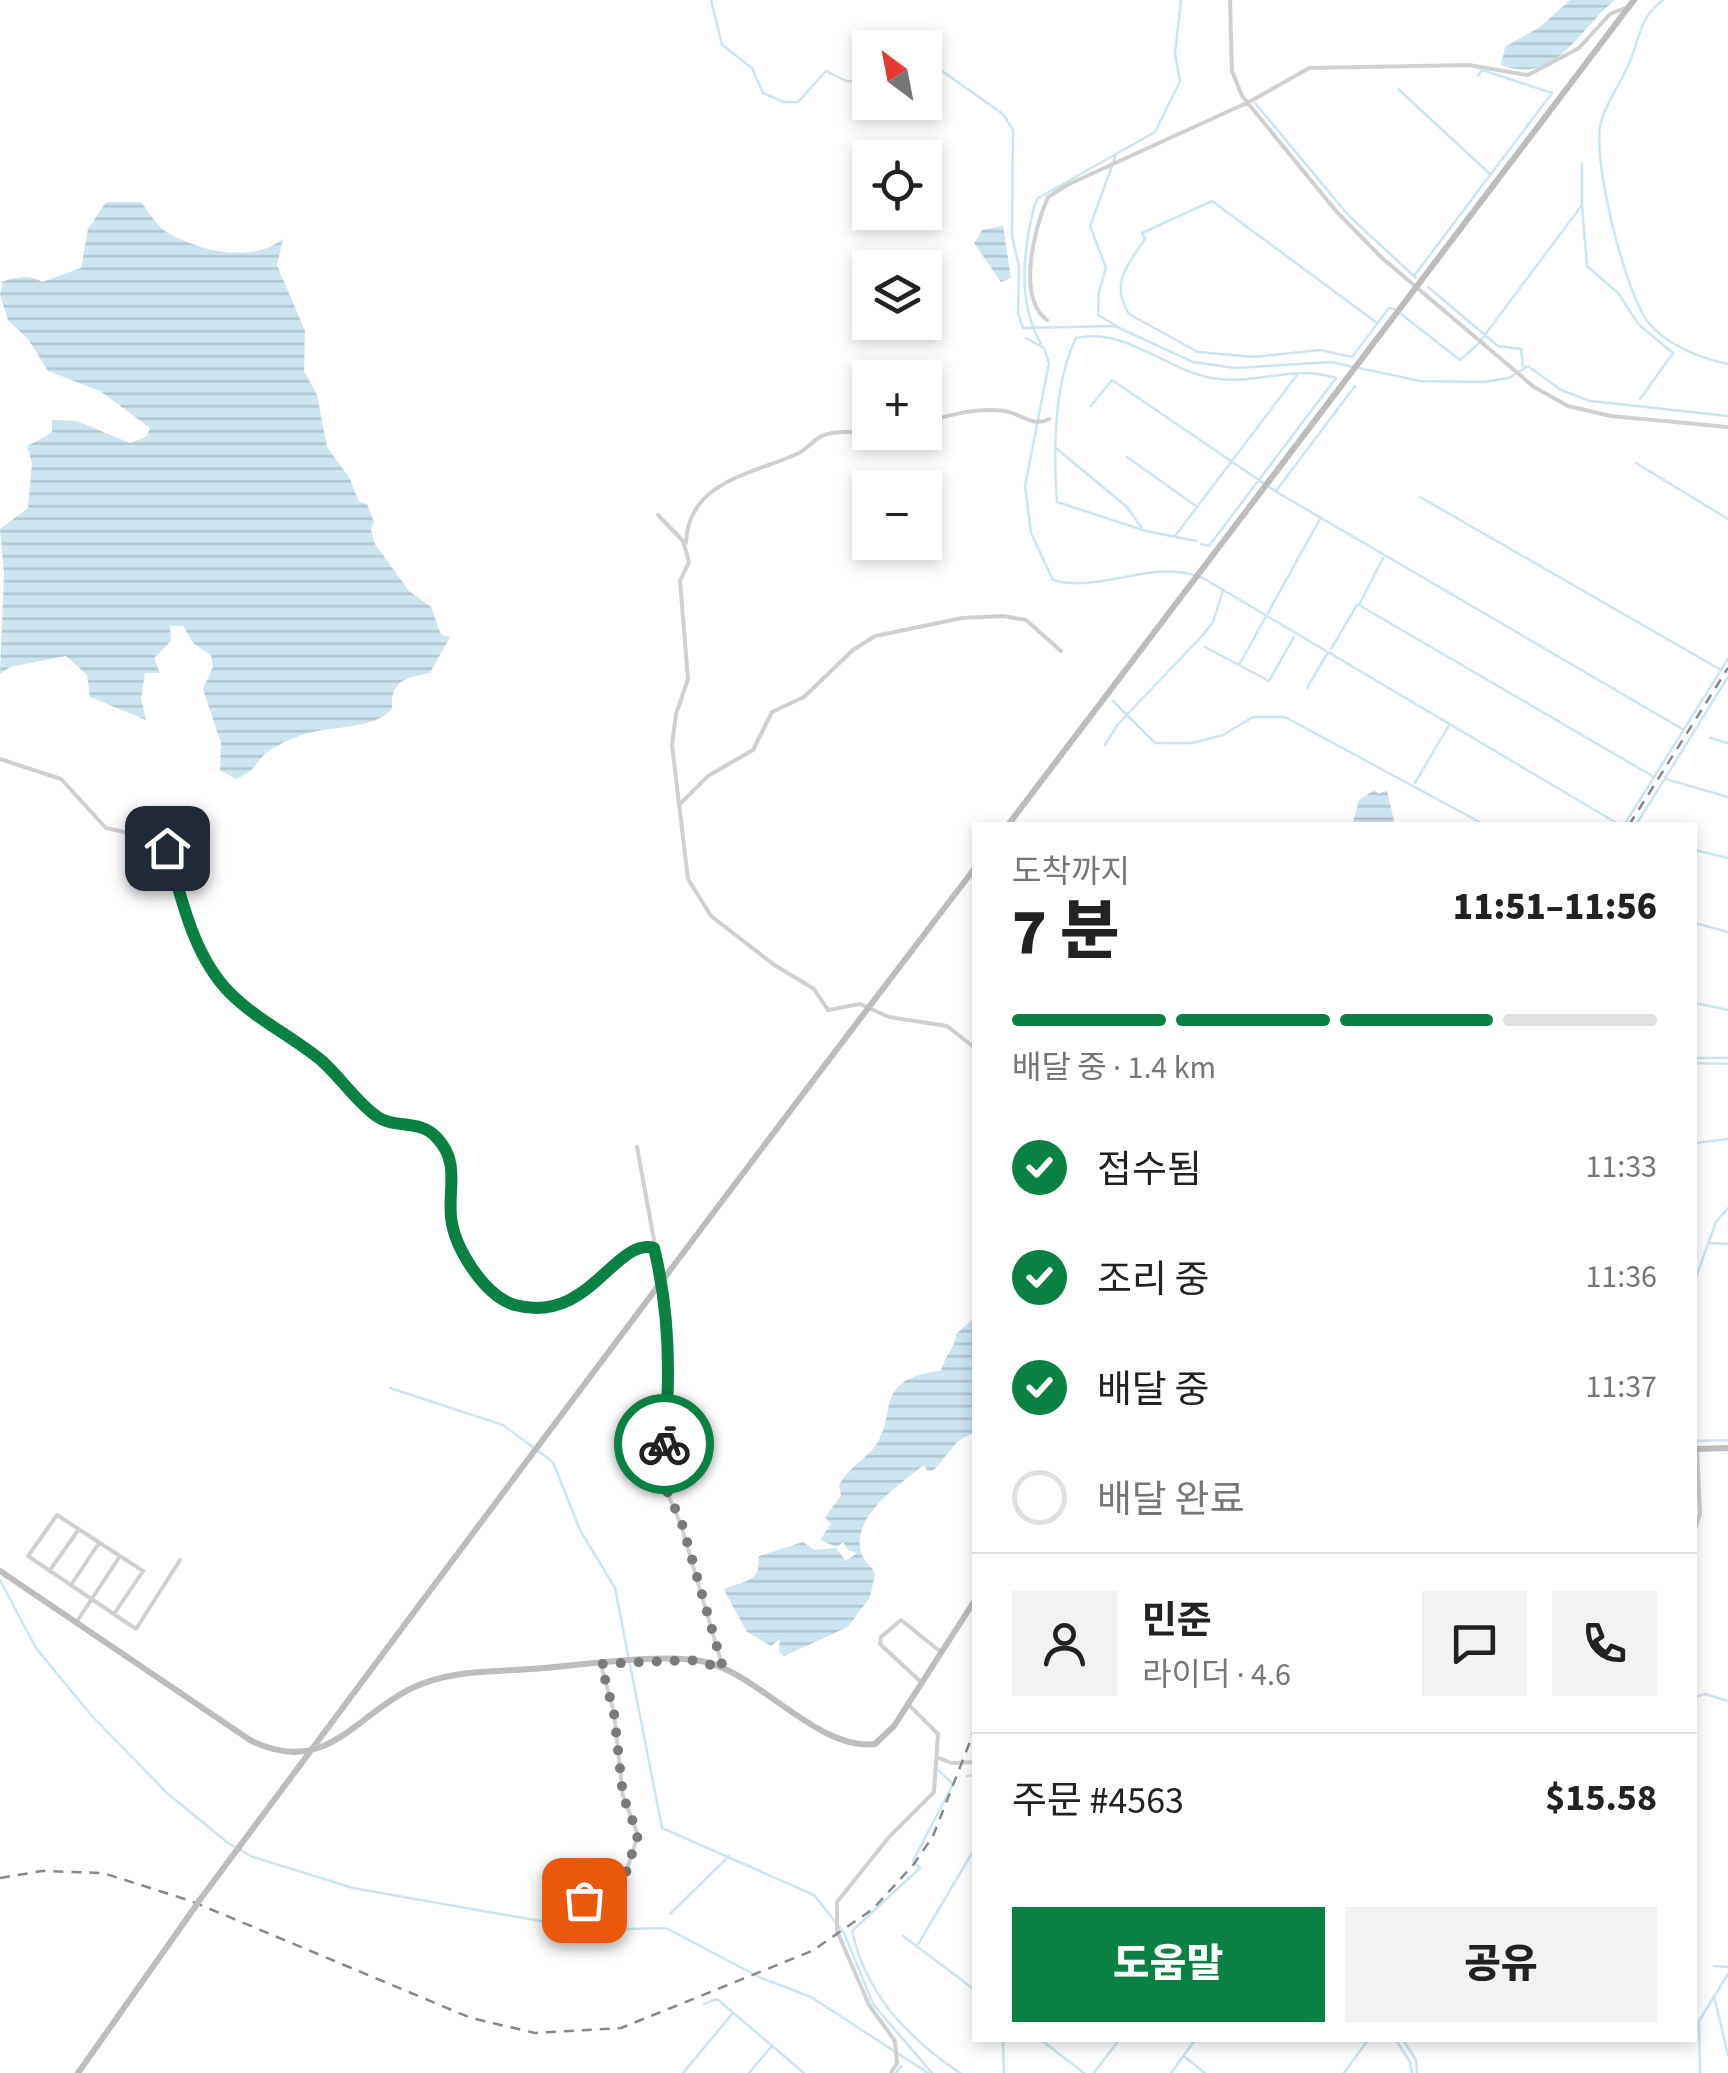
<!DOCTYPE html>
<html lang="ko">
<meta charset="utf-8">
<style>
:root{--surface:#fff;--page:#f2f2f2;--text:#222;--muted:#767676;--line:#e0e0e0;--accent:#0b8043}
body{margin:0;font-family:"Source Sans 3","Noto Sans KR",sans-serif;background:var(--page);color:var(--text);height:100vh;display:flex;flex-direction:column;font-size:38px;white-space:nowrap}
*{box-sizing:border-box;margin:0}
p{font-size:32px;color:var(--muted)}
.icon{flex:none;width:55px;height:55px;fill:none;stroke:currentColor;stroke-width:2;stroke-linecap:round;stroke-linejoin:round}
.map{position:relative;flex:1;overflow:hidden}
.details{position:absolute;left:972px;top:822px;width:725px;height:1220px;display:flex;flex-direction:column;background:var(--surface);border-radius:0px;box-shadow:0 5px 15px #0003}
.details>*{flex:none}
.needle{width:65px;rotate:328deg}
.fabs{position:absolute;left:852px;top:30px;display:grid;gap:20px}
.fabs a{display:grid;place-items:center;width:90px;height:90px;border-radius:0px;background:var(--surface);box-shadow:0 5px 15px #0003;font-size:50px}
.pin{position:absolute;display:grid;place-items:center;width:85px;height:85px;color:#fff;margin:-42px;border-radius:20px;box-shadow:0 5px 15px #0006}
.courier{position:absolute;display:grid;place-items:center;width:100px;height:100px;margin:-50px;border:8px solid #0b8043;border-radius:50%;background:#fff;color:#222;box-shadow:0 2px 12px #0007}
.headline em{font-style:normal;font-weight:800}
.headline div{display:flex;flex-direction:column-reverse}
.headline{display:flex;align-items:center;justify-content:space-between;height:170px;padding:0 40px}
h1{font-size:65px;font-weight:800;line-height:75px}
.bar{display:grid;grid-template-columns:repeat(4,1fr);gap:15px 10px;align-content:center;height:120px;padding:0 40px}
.bar i{height:12px;border-radius:8px;background:var(--line)}
.bar .active{background:var(--accent)}
.bar p{grid-column:span 4}
.line{display:flex;align-items:center;gap:25px;padding:0 40px;border-top:2px solid var(--line)}
.line div{flex:1}
.round{display:grid;place-items:center;flex:none;width:105px;height:105px;border-radius:0px;background:var(--page)}
ol{padding:0 40px;list-style:none}
li{display:flex;align-items:center;gap:30px;height:110px}
li p{margin-inline-start:auto}
li .icon{padding:10px;border-radius:50%;background:var(--accent);color:#fff;stroke-width:4}
li:last-child{color:var(--muted)}
li i{width:55px;height:55px;border:5px solid var(--line);border-radius:50%}
.button{display:flex;gap:20px;margin-top:auto;padding:20px 40px}
.button a{flex:1;height:115px;border-radius:0px;background:var(--accent);color:#fff;font-size:40px;font-weight:800;line-height:115px;text-align:center}
.button a+a{background:var(--page);color:var(--text)}
.map>svg:first-child{display:block}
.water{fill:url(#water-rules)}
.lines{fill:none;stroke-linecap:round;stroke-linejoin:round}
.stream{stroke:#cce5f1;stroke-width:2.5}
.minor{stroke:#d0d0d0;stroke-width:4}
.secondary{stroke:#bdbdbd;stroke-width:6}
.rail{stroke:#888;stroke-width:2.5;stroke-dasharray:10 8;stroke-linecap:butt}
.secondary-bridge{stroke:#bdbdbd;stroke-width:6}
.done{stroke:#7a7a7a;stroke-width:10;stroke-dasharray:0 18}
.route{stroke:#0b8043;stroke-width:12}
</style>
<div class="map">
<svg width="1728" height="2073" viewBox="0 0 1728 2073">
<defs>
<pattern id="water-rules" width="6" height="5" patternUnits="userSpaceOnUse" patternTransform="scale(2.5)"><rect width="6" height="5" fill="#cce5f1"/><path d="M0 2.5h6" fill="none" stroke="#b0c5cf"/></pattern>
</defs>
<rect width="100%" height="100%" fill="#fff"/>
<!-- water -->
<path class="water" d="M1570 0H1615C1578 30 1555 86 1501 65L1505 47 1540 27Z
M106 202H141C148 211 158 228 168 233 201 251 250 264 283 239L277 265 305 331 304 371 317 395 327 447 350 479 359 502 367 504 374 522 371 530 375 544 409 591 431 607 441 635 450 637 430 673C405 678 390 681 392 709 373 730 333 725 305 734 295 737 279 744 270 750 256 759 257 771 236 779L220 770 221 743 203 689 213 667 211 655 193 643 183 626H170L171 641 154 658 160 673H145L141 699 146 720 90 697 87 675 66 656 10 667 0 674 4 573 0 529 28 508 32 463 27 446 52 433V420L77 421 130 443 146 437 150 428 100 391 48 371 28 339 8 320 0 295 2 282C14 277 31 274 42 282L81 268 88 229Z
M1003 226 1011 278 1001 282 974 243 982 230Z
M1374 790 1379 794 1387 790 1395 825H1352L1359 800Z
M975 1317 973 1433 958 1441 934 1470 928 1471 924 1465C902 1483 848 1517 862 1555 865 1563 873 1566 875 1575L870 1597 848 1627 784 1656 779 1651 780 1639 771 1646 747 1632 724 1590C733 1583 751 1584 757 1572 759 1567 758 1561 759 1556L803 1542 814 1550 836 1548 846 1561 857 1553 848 1550 843 1542 837 1547 820 1540 831 1524 825 1517 841 1496 839 1485C847 1470 860 1463 871 1451 901 1420 868 1378 941 1371 944 1357 956 1346 956 1334Z"/>
<g class="lines">
<!-- stream -->
<path class="stream" d="M711 0 722 45 752 68 763 93 784 102H798L826 71 846 81H870
M1663 0C1641 16 1640 35 1631 59 1623 80 1607 100 1601 122 1591 157 1625 292 1648 322 1666 345 1700 358 1728 364
M925 59 1003 114 1013 130 1012 236 1019 267 1018 314 1023 328 1115 326 1193 362 1235 368 1331 362 1420 381 1483 382 1509 378 1528 366 1561 390 1590 401 1728 416
M1398 89 1489 173
M1255 103 1349 216 1416 278
M1582 206 1587 266 1618 293 1639 325 1673 353 1640 399
M1414 276 1552 93 1482 70 1478 76
M1428 287 1498 346 1521 349 1523 366
M1401 314 1460 360 1478 344 1582 205V164
M1377 323 1212 201 1142 233 1145 239C1127 266 1110 283 1129 314L1198 352 1254 357 1320 350 1352 357 1389 308 1394 309
M1115 325 1098 315 1099 291 1106 268 1090 226 1116 155
M1026 338 1044 348 1049 363 1025 486 1031 533 1053 580C1102 594 1154 557 1203 578L1620 825
M1041 344C1017 301 1023 253 1034 207L1038 198 1054 189 1155 132 1180 81 1175 54 1181 0
M1091 406 1112 380 1275 491 1684 730
M1057 449 1127 507 1141 527
M1127 457 1196 506
M1636 463 1728 519
M1276 491 1355 386
M1420 497 1721 670
M1175 536 1297 375
M1196 541 1146 531 1057 502C1053 451 1054 383 1076 338 1124 327 1166 369 1211 378 1252 386 1295 364 1336 378L1209 546 1201 544
M1383 558 1359 605 1654 777
M1205 647 1269 681 1294 637
M1331 649 1357 605
M1239 665 1320 519
M1307 688 1327 654
M1113 701 1155 743H1192L1223 735 1253 717H1285L1485 825
M1710 738 1728 743
M1105 745 1118 724 1202 636 1213 622 1223 591
M1666 779 1728 797
M1415 783 1449 725
M1624 825 1728 659
M1636 825 1728 677
M1695 850 1728 858
M1695 923 1728 932
M1695 1003 1728 1010
M1695 1058H1728
M1695 1063 1728 1064
M1695 1143 1728 1139
M1709 1243 1728 1244
M1695 1280 1716 1222 1728 1208
M390 1388 503 1425 553 1462 580 1530 615 1588 662 1828 814 1895 844 1933 873 2004 932 2073
M1695 1441 1728 1440
M0 1580 36 1648 91 1715 167 1793 228 1843 253 1857 353 1888 591 1930 666 1928 759 1977 811 1997 928 2073
M1695 1697 1705 1694 1728 1701
M937 1769 953 1784 913 1861 920 1868 852 1931C866 1995 909 2039 960 2073
M967 1776 975 1775
M670 1914 729 1856
M903 1936 975 1990
M917 1946 975 1848
M1714 1966 1728 1967
M1714 1996 1728 2055
M704 2004 717 1999 804 2073
M1003 2040 1004 2073
M1041 2040 1084 2073
M1396 2040 1410 2062 1412 2073
M1403 2040 1416 2060 1417 2073
M1185 2057 1205 2073
M683 2073 733 2013
M749 2073 771 2047
M896 2073 901 2066
M1094 2073 1119 2040
M1171 2073 1195 2040
M1344 2073 1368 2040
M1700 2073 1699 2021 1728 1974"/>
<!-- minor -->
<path class="minor" d="M1230 0 1232 71 1242 96 1336 211 1382 258 1534 387 1568 406 1611 416 1728 427
M1047 320C1016 297 1035 227 1048 197L1067 185 1251 101 1309 68 1469 65 1528 75 1579 48 1610 14 1625 8
M925 422C950 415 977 407 1004 411 1020 413 1033 428 1049 419
M658 515 683 541 689 562 680 581 688 679 676 714 672 745 688 879 711 916 773 964 814 989 828 1010 860 1004 889 1017 947 1026 975 1048
M686 543C688 480 755 474 799 453 809 448 816 437 824 435 842 429 861 434 879 432
M0 759 61 779 106 828 161 840C175 857 174 883 181 905 188 930 210 972 228 991 262 1026 309 1045 343 1080 355 1092 365 1111 379 1119 404 1132 429 1119 445 1149 458 1171 449 1193 451 1216 453 1247 484 1295 514 1305 587 1327 616 1237 654 1248
M679 805 708 776 753 750 772 712 804 697 853 650 875 636 962 618 1003 616 1026 620 1061 651
M637 1147 667 1311 669 1391 663 1483 681 1525 723 1668
M1695 1529 1700 1514 1697 1449
M50 1570 79 1529
M71 1585 99 1543
M114 1614 143 1571 57 1515 28 1556 136 1629 180 1560
M76 1623 120 1556
M920 1681 880 1644 881 1637 901 1620 941 1652
M937 1757 951 1763 975 1762
M576 1925C578 1893 602 1898 623 1882L638 1835 623 1796 614 1713 601 1665
M891 2073 897 2063 895 2041 869 2005 837 1931V1902L889 1837 934 1792 938 1734 907 1703"/>
<!-- secondary -->
<path class="secondary" d="M1008 825 1634 0
M1695 1449 1728 1448
M0 1571 250 1740C325 1778 354 1716 412 1688 449 1670 491 1672 531 1669 578 1666 663 1652 706 1662 761 1676 819 1751 875 1744L894 1726 975 1600
M199 1901C456 1555 713 1210 975 868
M78 2073 195 1907"/>
<!-- rail -->
<path class="rail" d="M1629 825 1728 668
M0 1878 42 1871 103 1873 191 1901 471 2018 535 2033 621 2028 812 1951 873 1909 914 1864 933 1836 975 1729"/>
<!-- secondary-bridge -->
<path class="secondary-bridge" d="M195 1907 199 1901"/>
</g>
<g class="lines">
<!-- done -->
<path class="done" d="M584 1900 623 1882 638 1835 623 1796 614 1713 601 1664 691 1660 723 1668 682 1524 663 1482 664 1444"/>
<!-- route -->
<path class="route" d="M167 848C181 897 193 956 230 993 257 1020 293 1037 322 1061 341 1078 355 1100 375 1115 393 1130 420 1118 437 1138 460 1162 448 1189 451 1217 454 1247 484 1296 515 1305 589 1325 615 1237 654 1248 670 1313 671 1378 664 1444"/>
</g>
</svg>
<div class="fabs">
<a><svg class="needle" viewBox="-14 -14 28 28"><path d="M0-13l5 13h-10z" fill="#e53935"/><path d="M0 13l5-13h-10z" fill="#767676"/></svg></a>
<a><svg class="icon" aria-label="locate" viewBox="0 0 24 24"><circle cx="12" cy="12" r="6"/><path d="M12 2v4M12 18v4M2 12h4M18 12h4"/></svg></a>
<a><svg class="icon" aria-label="layers" viewBox="0 0 24 24"><path d="M12 4l9 5-9 5-9-5zM3 14l9 5 9-5"/></svg></a>
<a>+</a>
<a>−</a>
</div>
<div class="pin" style="left:584px;top:1900px;background:#ea580c"><svg class="icon" aria-label="bag" viewBox="0 0 24 24"><path d="M5 8h14l-1 12H6zM9 8a3 3 0 0 1 6 0"/></svg></div>
<div class="pin" style="left:167px;top:848px;background:#1f2937"><svg class="icon" aria-label="home" viewBox="0 0 24 24"><path d="M3 11l9-7 9 7M6 9v11h12V9"/></svg></div>
<div class="courier" style="left:664px;top:1444px"><svg class="icon" aria-label="bike" viewBox="0 0 24 24"><circle cx="6" cy="16" r="4"/><circle cx="18" cy="16" r="4"/><path d="M6 16l4-8h5l3 8M10 8l3 8H6M13 5h3"/></svg></div>
<section class="details">
<div class="headline"><div><h1>7 분</h1><p>도착까지</p></div><em>11:51–11:56</em></div>
<div class="bar"><i class="active"></i><i class="active"></i><i class="active"></i><i></i><p>배달 중 · 1.4 km</p></div>
<ol>
<li><svg class="icon" aria-label="check" viewBox="0 0 24 24"><path d="M5 12l5 5 9-10"/></svg>접수됨<p>11:33</p></li>
<li><svg class="icon" aria-label="check" viewBox="0 0 24 24"><path d="M5 12l5 5 9-10"/></svg>조리 중<p>11:36</p></li>
<li><svg class="icon" aria-label="check" viewBox="0 0 24 24"><path d="M5 12l5 5 9-10"/></svg>배달 중<p>11:37</p></li>
<li><i></i>배달 완료</li>
</ol>
<div class="line" style="height:180px"><a class="round"><svg class="icon" aria-label="person" viewBox="0 0 24 24"><circle cx="12" cy="8" r="4"/><path d="M4 21q1-7 8-7t8 7"/></svg></a><div><b>민준</b><p>라이더 · 4.6</p></div><a class="round"><svg class="icon" aria-label="chat" viewBox="0 0 24 24"><path d="M4 5h16v11H9l-5 4z"/></svg></a><a class="round"><svg class="icon" aria-label="phone" viewBox="0 0 24 24"><path d="M5 4h4l2 5-3 2q2 4 5 5l2-3 5 2v4C11 20 4 13 5 4z"/></svg></a></div>
<div class="line" style="height:130px"><div>주문 #4563</div><b>$15.58</b></div>
<div class="button"><a>도움말</a><a>공유</a></div>
</section>
</div>
